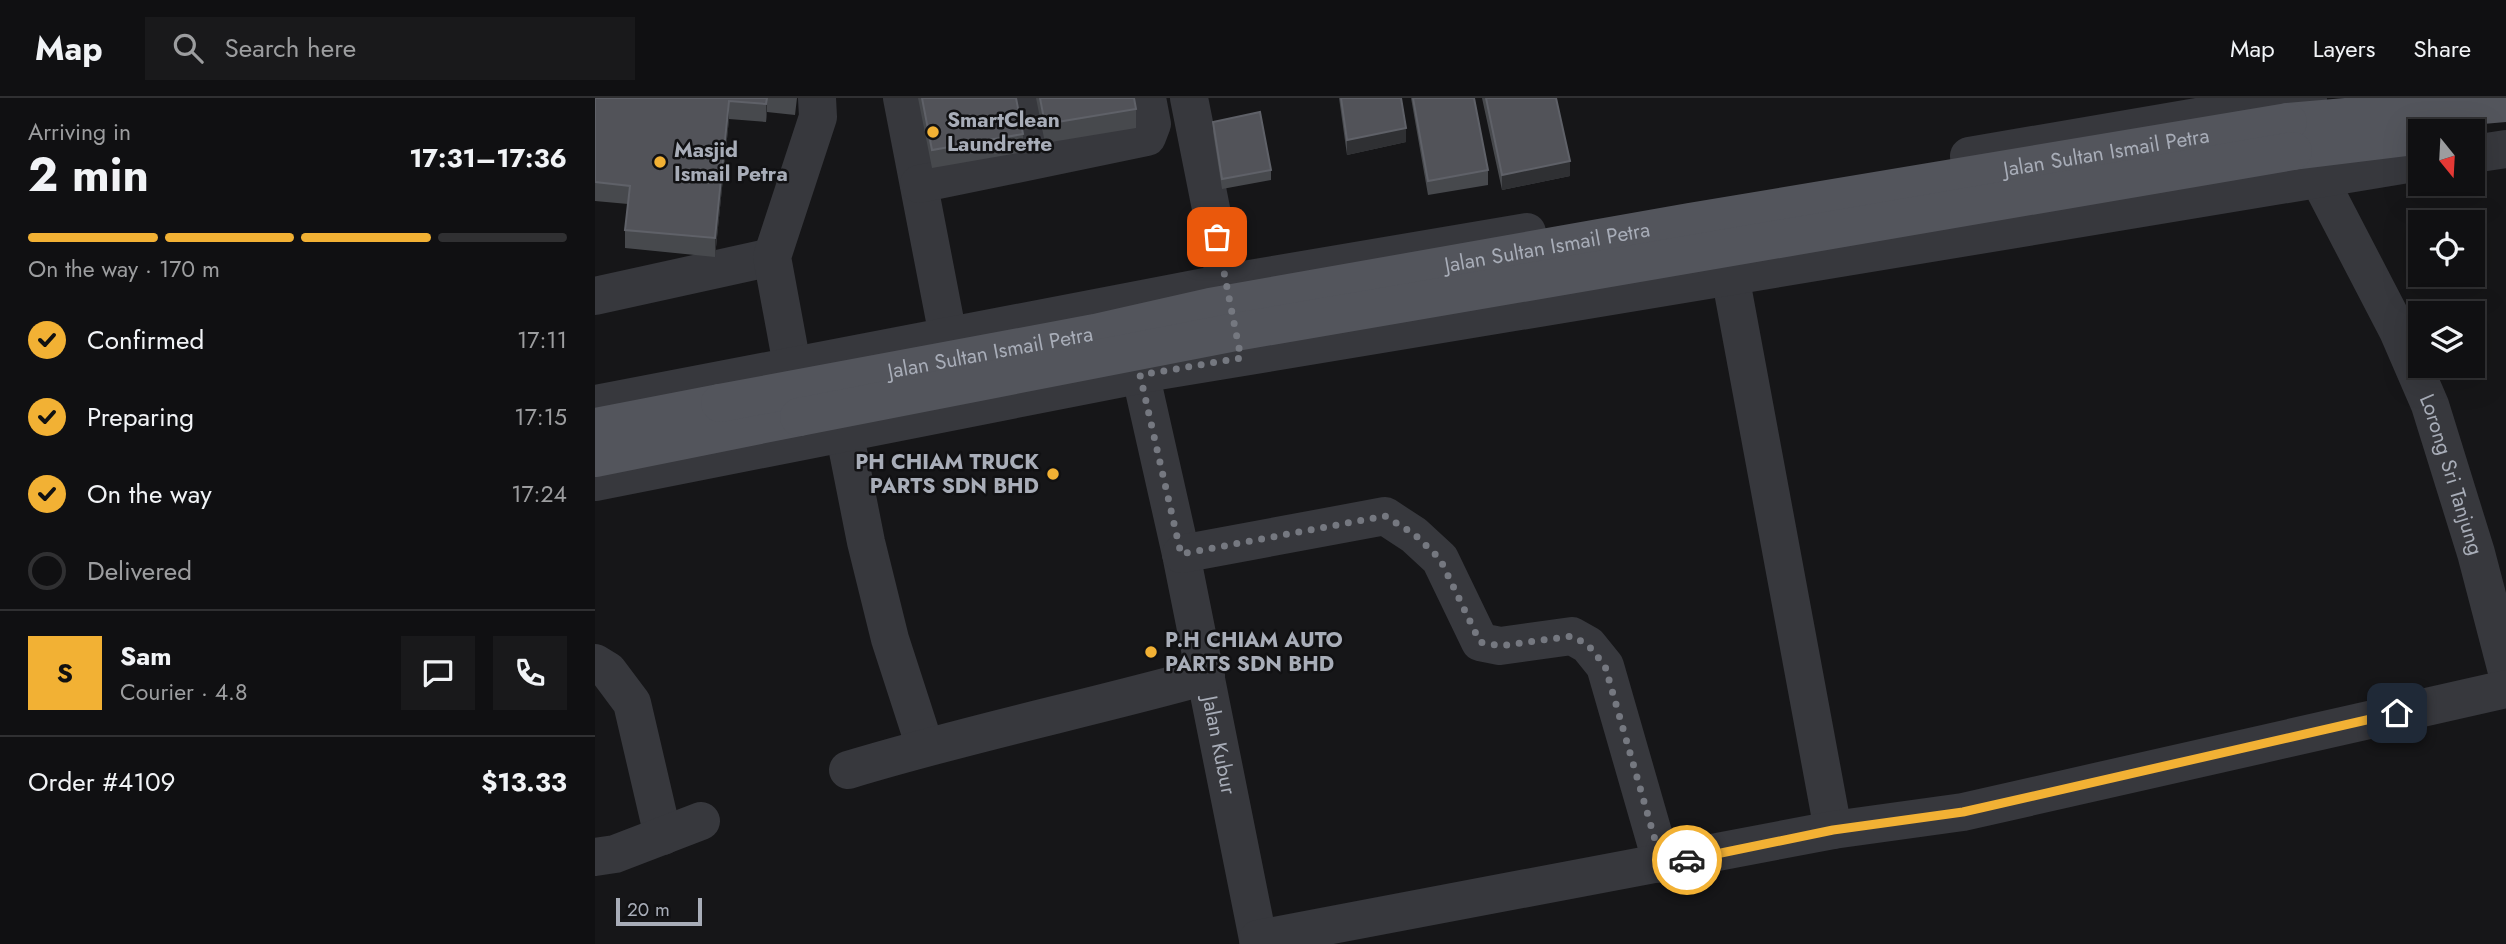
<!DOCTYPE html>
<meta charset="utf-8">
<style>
:root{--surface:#101012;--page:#19191b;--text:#f1f3f6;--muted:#9c9d9f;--line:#303032;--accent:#f2b134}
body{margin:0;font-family:Jost,sans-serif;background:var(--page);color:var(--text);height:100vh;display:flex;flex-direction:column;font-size:26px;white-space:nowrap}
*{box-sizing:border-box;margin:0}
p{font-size:23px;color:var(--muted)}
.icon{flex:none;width:38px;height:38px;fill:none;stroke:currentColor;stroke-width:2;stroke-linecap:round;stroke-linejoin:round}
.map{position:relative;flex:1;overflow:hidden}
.side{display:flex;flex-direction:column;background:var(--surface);width:595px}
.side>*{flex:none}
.needle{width:46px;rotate:162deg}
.controls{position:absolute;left:1813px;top:21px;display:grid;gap:14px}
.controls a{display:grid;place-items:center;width:77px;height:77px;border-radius:0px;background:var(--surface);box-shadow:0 7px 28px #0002,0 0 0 2px var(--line);font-size:35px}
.scale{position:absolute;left:21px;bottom:18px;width:86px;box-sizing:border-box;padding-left:7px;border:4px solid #a8adb8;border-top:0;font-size:19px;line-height:24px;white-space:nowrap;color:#a8adb8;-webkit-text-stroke:5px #111113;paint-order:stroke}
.pin{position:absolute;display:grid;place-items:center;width:60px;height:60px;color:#fff;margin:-30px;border-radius:14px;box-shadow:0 4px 10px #0006}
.courier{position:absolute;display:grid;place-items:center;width:70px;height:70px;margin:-35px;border:5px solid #f2b134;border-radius:50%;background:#fff;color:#222;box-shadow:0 2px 9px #0007}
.summary em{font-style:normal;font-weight:700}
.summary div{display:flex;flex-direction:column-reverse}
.summary{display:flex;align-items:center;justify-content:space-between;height:119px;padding:0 28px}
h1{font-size:46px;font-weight:700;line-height:52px}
.bar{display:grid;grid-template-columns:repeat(4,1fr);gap:10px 7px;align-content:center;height:84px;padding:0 28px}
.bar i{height:9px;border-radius:5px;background:var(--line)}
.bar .current{background:var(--accent)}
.bar p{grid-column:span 4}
.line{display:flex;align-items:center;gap:18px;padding:0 28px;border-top:2px solid var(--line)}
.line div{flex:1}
.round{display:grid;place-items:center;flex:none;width:74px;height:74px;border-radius:0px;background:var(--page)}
ol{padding:0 28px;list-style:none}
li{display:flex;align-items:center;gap:21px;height:77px}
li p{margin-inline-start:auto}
li .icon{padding:7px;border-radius:50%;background:var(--accent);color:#111;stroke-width:4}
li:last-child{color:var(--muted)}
li i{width:38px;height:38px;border:4px solid var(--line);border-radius:50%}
header{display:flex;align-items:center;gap:42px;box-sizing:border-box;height:98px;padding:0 35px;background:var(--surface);border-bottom:2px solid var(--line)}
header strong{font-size:33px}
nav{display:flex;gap:38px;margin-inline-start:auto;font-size:24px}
.search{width:490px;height:63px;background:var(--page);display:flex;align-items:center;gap:18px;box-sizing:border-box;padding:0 24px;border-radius:0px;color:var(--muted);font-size:26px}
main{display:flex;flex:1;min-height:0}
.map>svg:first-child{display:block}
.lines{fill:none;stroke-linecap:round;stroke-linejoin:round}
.minor{stroke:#37383d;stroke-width:38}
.major{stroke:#53555c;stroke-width:38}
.major-bridge{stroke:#53555c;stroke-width:38}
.wall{fill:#47494d}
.shaded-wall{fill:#2f3033}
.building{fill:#525359;stroke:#5f6168;stroke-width:2}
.done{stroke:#757880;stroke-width:7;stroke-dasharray:0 12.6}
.route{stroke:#f2b134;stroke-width:9}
.poi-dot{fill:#f2b134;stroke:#111113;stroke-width:2.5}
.labels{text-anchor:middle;stroke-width:5;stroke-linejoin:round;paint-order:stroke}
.poi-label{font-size:21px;font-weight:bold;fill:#a8adb8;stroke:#111113;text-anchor:start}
.street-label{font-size:21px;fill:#a8adb8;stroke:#111113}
</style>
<header>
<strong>Map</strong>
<div class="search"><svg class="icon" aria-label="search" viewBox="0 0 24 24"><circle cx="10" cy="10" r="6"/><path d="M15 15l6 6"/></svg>Search here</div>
<nav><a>Map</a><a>Layers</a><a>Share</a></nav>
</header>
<main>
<section class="side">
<div class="summary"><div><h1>2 min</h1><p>Arriving in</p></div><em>17:31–17:36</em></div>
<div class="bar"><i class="current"></i><i class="current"></i><i class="current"></i><i></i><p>On the way · 170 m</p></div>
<ol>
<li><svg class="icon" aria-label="check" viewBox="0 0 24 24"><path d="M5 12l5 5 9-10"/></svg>Confirmed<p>17:11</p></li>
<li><svg class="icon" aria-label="check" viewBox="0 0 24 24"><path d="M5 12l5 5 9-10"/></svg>Preparing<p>17:15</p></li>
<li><svg class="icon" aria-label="check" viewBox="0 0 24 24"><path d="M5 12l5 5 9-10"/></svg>On the way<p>17:24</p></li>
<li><i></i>Delivered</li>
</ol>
<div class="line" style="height:126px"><b class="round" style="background:var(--accent);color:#111">S</b><div><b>Sam</b><p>Courier · 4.8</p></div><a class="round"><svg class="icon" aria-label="chat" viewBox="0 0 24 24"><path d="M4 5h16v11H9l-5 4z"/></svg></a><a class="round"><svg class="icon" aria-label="phone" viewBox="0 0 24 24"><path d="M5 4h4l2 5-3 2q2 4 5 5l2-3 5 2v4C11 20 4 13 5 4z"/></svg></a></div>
<div class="line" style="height:91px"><div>Order #4109</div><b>$13.33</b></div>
</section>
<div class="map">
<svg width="1911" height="846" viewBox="0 0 1911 846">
<rect width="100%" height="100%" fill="#161618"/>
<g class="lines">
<!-- minor -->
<g class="minor">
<path d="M307 0 353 238"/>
<path d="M431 0 443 61"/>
<path d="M594 0 636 211"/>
<path d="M1878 56 1911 51"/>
<path d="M1374 58 1713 0"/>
<path id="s1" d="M1723 79 1803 233 1835 307 1881 455 1911 570"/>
<path d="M324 86 552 39 557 26 552 0"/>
<path d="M1135 177 1238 732"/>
<path d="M0 198 177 159"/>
<path id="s2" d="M540 252 586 456 664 846"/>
<path d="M197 267 177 159 223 19 222 0"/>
<path d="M0 306 631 185 932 134"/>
<path d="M249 333 271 444 295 541 330 649"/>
<path d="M0 384 563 273 1825 64"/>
<path d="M586 456 790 418 819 437 845 461 885 544 905 548 977 538 993 547 1010 568 1067 766"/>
<path d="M0 565 13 573 37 605 68 738"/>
<path d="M253 672C371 636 492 611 611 578"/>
<path d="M0 759 20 756 106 723"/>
<path d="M663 841 1238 732 1368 714 1911 591"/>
</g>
<!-- major -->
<path class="major" d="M1693 24 1911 5
M1698 53 1820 38
M0 329 125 305
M0 360 204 319"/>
<!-- major-bridge -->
<g class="major-bridge">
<path id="s3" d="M125 305 500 235 615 209 1095 124 1693 24"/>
<path d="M204 319 635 235 1698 53"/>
</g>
</g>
<!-- wall -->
<path class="wall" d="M0 0H202L200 17 172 14 171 24 134 21 120 159 30 150V132L33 106 0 103Z
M323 0H421L428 36V54L337 70Z
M441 0H539L541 11V30L450 45Z
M744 0H806L811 44 752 57Z
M816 0H879L893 72V87L833 97Z
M887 0H961L975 78 907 92Z
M618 24 676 72V82L627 91 618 34Z"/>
<!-- shaded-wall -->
<path class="shaded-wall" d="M172 0V14L171 24V6Z
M134 3V21L120 159V140Z
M811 30V44L752 57V42Z
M975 63V78L907 92V77Z"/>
<!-- building -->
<path class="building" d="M0 0H172L171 6 134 3 120 140 30 132 35 88 0 84Z
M327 0H421L428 36 337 52Z
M445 0H539L541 11 450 26Z
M746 0H806L811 30 752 42Z
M818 0H879L893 72 833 83Z
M891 0H961L975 63 907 77Z
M665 14 676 72 627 81 618 24Z"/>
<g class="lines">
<!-- done -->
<path class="done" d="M622 139 646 260 545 277 586 456 790 418 819 436 845 461 885 544 905 548 977 538 993 547 1010 568 1067 766 1092 762"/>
<!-- route -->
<path class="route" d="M1092 762 1238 732 1368 714 1802 615"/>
</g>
<!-- markers -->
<g class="poi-dot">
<circle cx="338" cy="34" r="7"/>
<circle cx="65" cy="64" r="7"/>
<circle cx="458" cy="376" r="7"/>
<circle cx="556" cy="554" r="7"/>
</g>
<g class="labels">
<!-- poi labels -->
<g class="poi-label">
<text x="352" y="29">SmartClean<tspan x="352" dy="24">Laundrette</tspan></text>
<text x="79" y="59">Masjid<tspan x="79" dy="24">Ismail Petra</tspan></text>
<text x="444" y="371" text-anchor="end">PH CHIAM TRUCK<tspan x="444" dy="24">PARTS SDN BHD</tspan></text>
<text x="570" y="549">P.H CHIAM AUTO<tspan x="570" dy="24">PARTS SDN BHD</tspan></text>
</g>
<!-- street labels -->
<g class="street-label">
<text dy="7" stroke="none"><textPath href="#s3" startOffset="1409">Jalan Sultan Ismail Petra</textPath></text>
<text dy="7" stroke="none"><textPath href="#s3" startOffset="842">Jalan Sultan Ismail Petra</textPath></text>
<text dy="7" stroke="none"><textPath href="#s3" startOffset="275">Jalan Sultan Ismail Petra</textPath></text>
<text dy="7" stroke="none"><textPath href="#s1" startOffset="327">Lorong Sri Tanjung</textPath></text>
<text dy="7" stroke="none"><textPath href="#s2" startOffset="404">Jalan Kubur</textPath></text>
</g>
</g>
</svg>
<div class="controls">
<a><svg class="needle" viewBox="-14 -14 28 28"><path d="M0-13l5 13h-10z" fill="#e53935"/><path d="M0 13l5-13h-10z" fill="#9c9d9f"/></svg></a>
<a><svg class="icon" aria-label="locate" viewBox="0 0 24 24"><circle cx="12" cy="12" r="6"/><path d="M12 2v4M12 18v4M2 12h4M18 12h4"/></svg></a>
<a><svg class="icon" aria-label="layers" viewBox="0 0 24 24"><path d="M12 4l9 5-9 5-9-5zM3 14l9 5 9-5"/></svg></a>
</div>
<div class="scale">20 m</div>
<div class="pin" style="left:622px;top:139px;background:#ea580c"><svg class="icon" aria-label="bag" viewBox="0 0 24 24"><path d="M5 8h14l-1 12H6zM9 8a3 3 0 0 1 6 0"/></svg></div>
<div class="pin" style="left:1802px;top:615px;background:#1f2937"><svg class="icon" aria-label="home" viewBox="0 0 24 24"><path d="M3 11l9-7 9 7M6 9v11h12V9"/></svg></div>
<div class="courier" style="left:1092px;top:762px"><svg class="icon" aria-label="car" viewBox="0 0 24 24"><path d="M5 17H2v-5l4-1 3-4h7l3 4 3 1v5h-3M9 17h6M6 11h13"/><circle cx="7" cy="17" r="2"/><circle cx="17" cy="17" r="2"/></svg></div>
</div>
</main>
